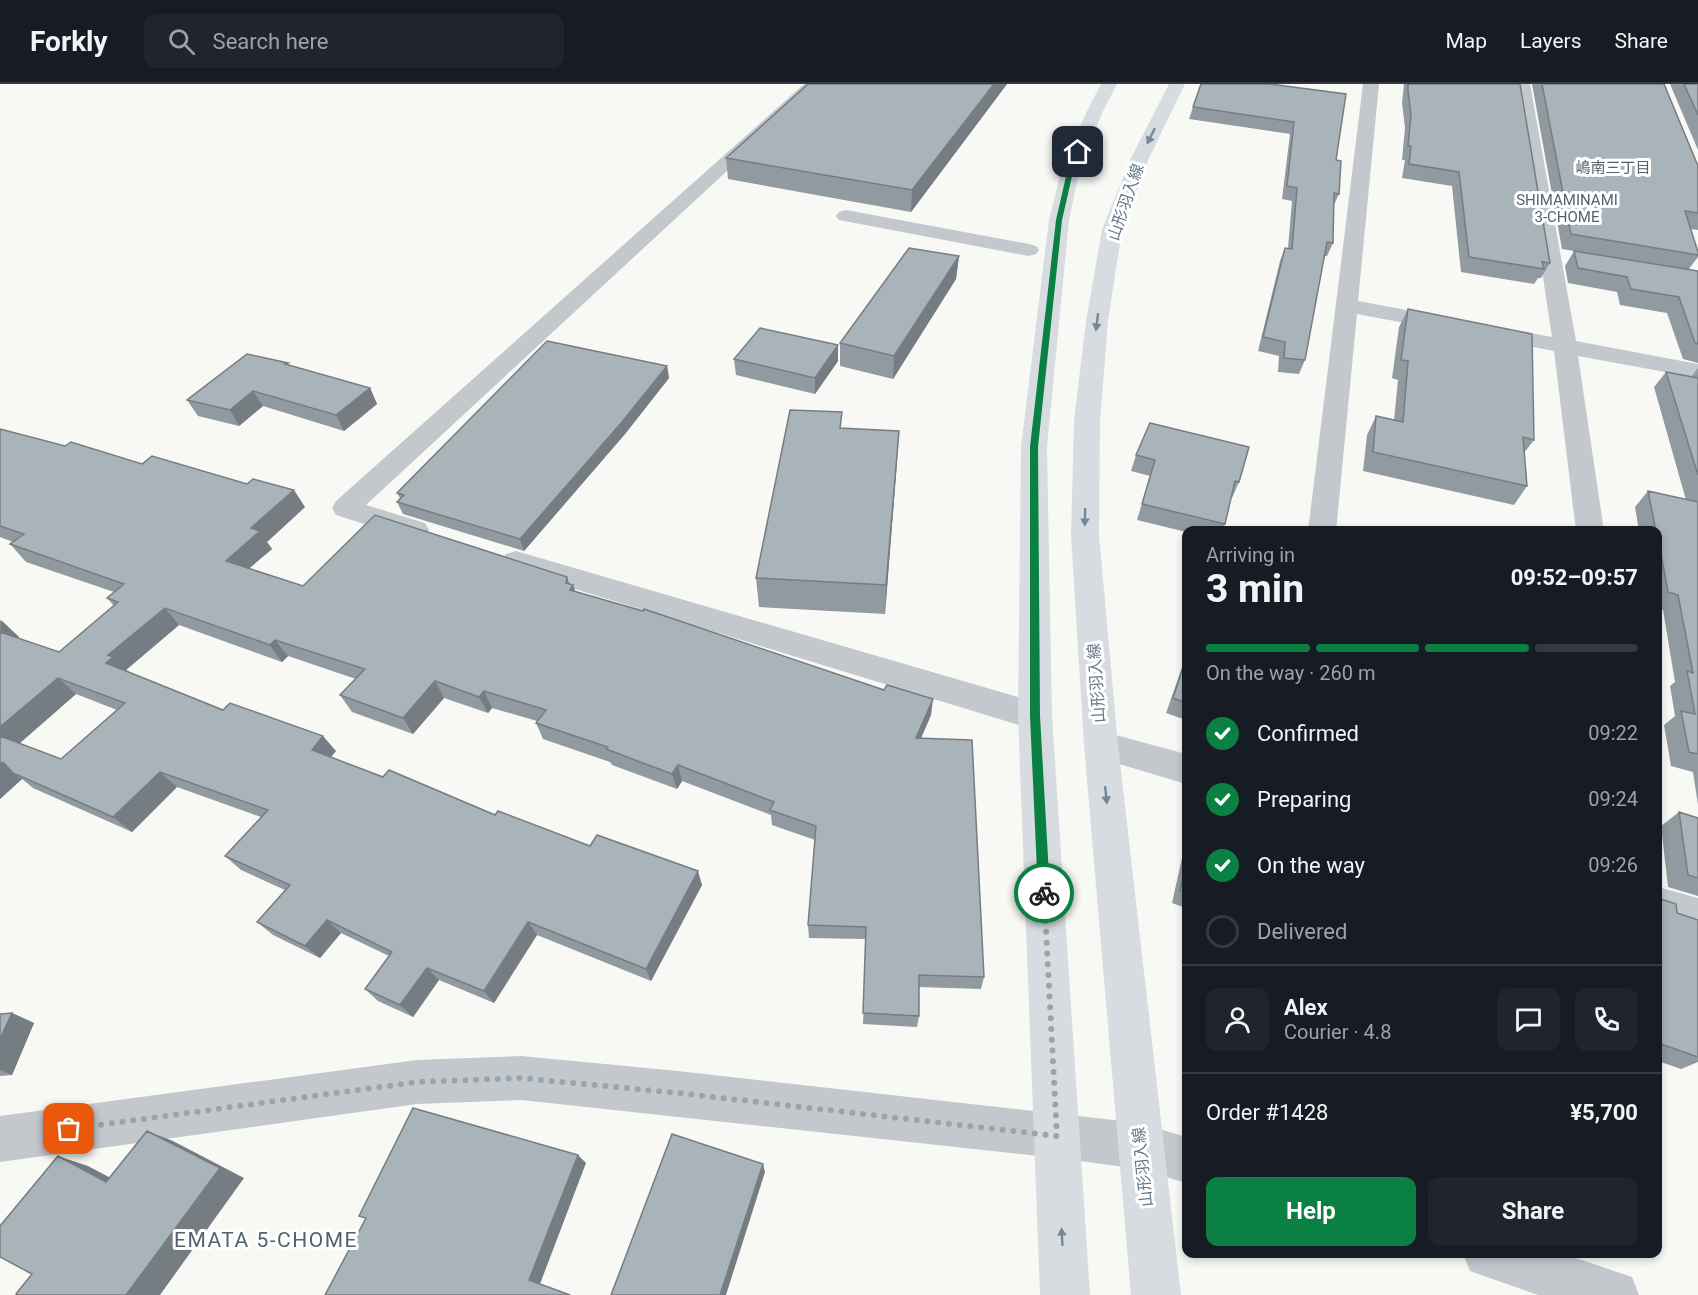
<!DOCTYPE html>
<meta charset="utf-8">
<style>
:root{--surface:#171b24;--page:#20242c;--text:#f1f3f6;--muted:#9ea1a6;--line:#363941;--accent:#0b8043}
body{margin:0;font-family:Roboto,"Noto Sans JP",sans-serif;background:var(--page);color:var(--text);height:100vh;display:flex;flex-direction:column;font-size:22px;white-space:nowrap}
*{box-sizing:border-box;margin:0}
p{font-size:20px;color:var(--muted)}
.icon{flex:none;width:33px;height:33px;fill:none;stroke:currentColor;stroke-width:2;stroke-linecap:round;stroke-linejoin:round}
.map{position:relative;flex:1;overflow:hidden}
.drawer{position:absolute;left:1182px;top:442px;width:480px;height:732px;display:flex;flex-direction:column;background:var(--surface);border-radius:12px;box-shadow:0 3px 9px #0003}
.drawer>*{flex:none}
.pin{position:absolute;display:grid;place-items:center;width:51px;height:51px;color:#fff;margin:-26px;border-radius:12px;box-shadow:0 3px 9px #0006}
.courier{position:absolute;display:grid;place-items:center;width:60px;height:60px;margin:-30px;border:4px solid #0b8043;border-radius:50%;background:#fff;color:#222;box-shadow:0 2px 8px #0007}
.head em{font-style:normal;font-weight:700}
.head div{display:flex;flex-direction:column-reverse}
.head{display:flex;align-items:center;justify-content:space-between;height:102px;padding:0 24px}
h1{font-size:39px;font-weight:700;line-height:45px}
.bar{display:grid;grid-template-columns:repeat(4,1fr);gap:9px 6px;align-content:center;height:72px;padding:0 24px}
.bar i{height:8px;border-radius:4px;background:var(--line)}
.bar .on{background:var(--accent)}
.bar p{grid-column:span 4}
.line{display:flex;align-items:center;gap:15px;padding:0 24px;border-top:2px solid var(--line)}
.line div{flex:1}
.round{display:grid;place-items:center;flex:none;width:63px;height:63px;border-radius:12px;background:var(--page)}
ol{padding:0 24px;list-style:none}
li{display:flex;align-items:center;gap:18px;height:66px}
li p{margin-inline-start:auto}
li .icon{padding:6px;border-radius:50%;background:var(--accent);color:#fff;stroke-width:4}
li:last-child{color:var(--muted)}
li i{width:33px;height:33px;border:3px solid var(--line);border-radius:50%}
.cta{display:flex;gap:12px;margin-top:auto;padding:12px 24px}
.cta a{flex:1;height:69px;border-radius:12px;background:var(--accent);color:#fff;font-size:24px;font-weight:700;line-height:69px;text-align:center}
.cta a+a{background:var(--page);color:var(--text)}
header{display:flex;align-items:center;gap:36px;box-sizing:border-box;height:84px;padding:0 30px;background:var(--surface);border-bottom:2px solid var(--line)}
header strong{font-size:28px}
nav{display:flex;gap:33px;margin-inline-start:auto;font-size:21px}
.search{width:420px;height:54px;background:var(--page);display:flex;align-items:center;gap:15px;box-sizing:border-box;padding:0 21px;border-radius:12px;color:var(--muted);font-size:22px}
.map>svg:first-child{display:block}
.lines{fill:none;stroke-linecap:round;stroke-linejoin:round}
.minor{fill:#c3c8cc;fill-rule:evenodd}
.major{fill:#d6dce0;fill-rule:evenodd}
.wall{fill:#919aa0;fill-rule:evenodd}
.shaded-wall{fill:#767d82}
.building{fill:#a9b3ba;stroke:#767d82;stroke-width:1.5}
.oneway{fill:#768796}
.route{fill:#0b8043}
.done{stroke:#98a5af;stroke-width:6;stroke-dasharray:0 10.8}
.labels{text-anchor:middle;stroke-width:6;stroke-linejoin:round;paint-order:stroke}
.far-neighbourhood-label{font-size:15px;fill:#53626e;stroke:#fff}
.street-label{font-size:16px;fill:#657889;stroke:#fff}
.near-neighbourhood-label{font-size:21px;letter-spacing:1.5px;fill:#53626e;stroke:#fff}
</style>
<header>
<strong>Forkly</strong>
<div class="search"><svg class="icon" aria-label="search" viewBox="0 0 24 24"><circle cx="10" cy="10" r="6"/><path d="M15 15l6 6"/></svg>Search here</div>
<nav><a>Map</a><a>Layers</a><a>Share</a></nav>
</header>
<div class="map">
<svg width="1698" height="1211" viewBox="0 0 1698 1211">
<rect width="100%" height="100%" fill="#f8f9f5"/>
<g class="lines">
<!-- minor -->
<path class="minor" d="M804 0H821L366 421 425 439 429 446 425 453 415 456 336 431 332 424 336 417Z
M1363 0H1379L1358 217 1552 253 1514 0H1530L1576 257 1698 280V294L1578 272 1604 447H1576L1554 267 1357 230 1336 447H1308Z
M846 126 1029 160 1036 162 1039 166 1036 170 1029 172 839 136 836 132 839 128Z
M516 467 1035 618 1047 622 1052 632 1047 642 1035 646 506 484 501 477 506 470Z
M1101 647 1186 670V700L1089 671 1084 661 1089 651Z
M1658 803 1698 814V852L1658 839Z
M521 972 678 987 1140 1039 1186 1053V1099L1140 1085 1057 1074 521 1016 417 1020 0 1078V1032L417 976Z
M1463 1170H1564L1632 1193 1639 1211H1538L1470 1187Z"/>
<!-- major -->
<path class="major" d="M1101 0H1117L1102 29 1079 88 1069 136 1047 363 1052 632 1090 1211H1040L1018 632 1021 363 1049 136 1061 88 1086 29Z
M1169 0H1185L1149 74 1122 146 1108 237 1100 337 1099 451 1118 661 1181 1211H1131L1084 661 1071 451 1074 337 1086 237 1102 146 1131 74Z"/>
</g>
<!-- wall -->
<path class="wall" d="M1007 0 911 128 728 95 726 74Z
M1270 0 1336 76 1339 110 1333 123V159L1327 172H1324L1305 276 1299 290 1278 288 1279 272 1258 267 1280 177 1285 164H1288L1292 117 1282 115 1290 50 1189 35 1193 23Z
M1404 0H1520L1550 179 1541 194H1538L1534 200 1461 188 1452 102 1402 94 1405 76H1402L1405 44 1402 19Z
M1532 0H1664L1698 82V146L1690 145 1698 168V173L1688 186 1698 187V279L1683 275 1667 229 1620 221 1617 208 1568 199 1565 182 1574 167 1562 165Z
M1670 0H1698V66Z
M959 172 956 195 893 295 840 282V259Z
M1408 225 1534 356 1524 369 1527 402 1514 421 1363 387 1367 351 1376 332 1394 336 1398 296 1392 294 1399 243Z
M734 275 838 277 815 310 736 291Z
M289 282 370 304 377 320 344 347 263 322 239 342 198 332 187 316Z
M667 282 669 294 625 350 524 467 403 430 397 418 400 414 397 409Z
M1698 284V721L1693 688 1671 682 1664 641 1675 632 1670 602 1675 598 1663 526 1658 525V447H1639L1635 423 1648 407 1686 416 1654 303 1666 288 1691 293Z
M0 345 65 362 142 380 305 423 267 458 272 465 249 484 303 502 569 500 573 501 575 507 931 631 921 654 984 893 981 905 919 903V932L917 943 863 940 866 855 809 854 808 841 815 756 772 741 771 731 682 697 677 705 612 681 610 678 543 655 536 639 537 637 492 624 488 629 444 614 413 650 352 628 340 611 356 595 288 572 282 578 179 541 126 586 129 588 223 626 336 667 331 673 383 693 590 762 702 801 651 897 537 851 494 919 439 896 413 933 378 917 365 905 389 872 341 849 320 874 273 851 257 838 285 806 241 786 225 772 261 733 177 703 132 748 33 704 22 695 0 715V536L19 553 18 554 59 568 114 522 107 514 114 508 26 478 10 460 13 458 0 453ZM76 610 117 626 61 675 20 659Z
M1136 371 1239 398 1232 414 1231 413 1225 440 1222 447H1186V448L1137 436 1150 392 1131 387Z
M897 377 885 530 759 523 756 494Z
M1186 572V636L1166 629Z
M1679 728 1698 734V812L1668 803 1661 742Z
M1186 756V824L1172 819Z
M1658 814 1677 829 1698 836V978L1681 985 1658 977Z
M12 929 34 939 12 991 0 992V930Z"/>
<!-- shaded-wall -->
<path class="shaded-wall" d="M994 0H1007L911 128 912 106Z
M959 172 956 195 893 295 894 272Z
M838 261V277L815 310V294Z
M667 282 669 294 625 350 524 467 520 455Z
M370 304 377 320 344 347 336 331Z
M253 307 263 322 239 342 230 326Z
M899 347 897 377 885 530 886 501Z
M294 406 305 423 267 458 272 465 238 494 226 477 251 444Z
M567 493 571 505 573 501 579 518 566 499Z
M165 524 179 541 126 586 129 589 106 579 108 571Z
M1 536 19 553 9 561 0 553Z
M275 556 288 572 282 578 270 561Z
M58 594 76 610 13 665 0 655V643Z
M435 597 444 614 413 650 403 634Z
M484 607 492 624 488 629 479 613Z
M933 615 931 631 914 670 916 654Z
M323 652 336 667 324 681 312 666Z
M3 678 13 689 22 695 0 715V681Z
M678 681 682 697 677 705 672 690Z
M160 688 177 703 132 748 113 733Z
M698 787 702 801 651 897 646 885Z
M327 836 341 849 320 874 305 862Z
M528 838 537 851 494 919 484 907Z
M427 884 439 896 413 933 400 921Z
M12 929 34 939 12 991 0 986V955Z
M147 1047 173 1057 244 1094 160 1211H126Z
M578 1071 586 1079 540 1200 529 1196Z
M58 1072 88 1082 135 1107 106 1098Z
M763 1080 765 1088 726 1211H720Z"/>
<!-- building -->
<path class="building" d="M808 0H994L912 106 726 74Z
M1201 0H1270L1346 10 1336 76 1341 77 1339 110 1334 109 1333 159 1327 158 1305 276 1284 274 1285 258 1263 253 1285 164 1292 165 1297 104 1287 102 1294 38 1193 23Z
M1408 0H1520L1550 179 1542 178 1544 185 1469 173 1459 88 1409 80 1411 62H1408L1411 31 1408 6Z
M1542 0H1664L1698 82V129L1685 127 1698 168V171L1571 150Z
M1684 0H1698V31Z
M909 164 959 172 894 272 840 259Z
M1574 167 1698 187V260L1695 259 1679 213 1631 205 1627 193 1578 184Z
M1408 225 1532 250 1534 356 1523 353 1527 402 1373 368 1376 332 1403 338 1408 277 1401 276Z
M760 244 838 261 815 294 734 275Z
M547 257 667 282 622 338 520 455 397 418 404 411 397 409Z
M247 270 288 279 285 280 370 304 336 331 253 307 230 326 187 316Z
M1666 288 1698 294V391Z
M790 326 842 328 840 344 899 347 886 501 756 494Z
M1150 339 1249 363 1239 398 1235 397 1225 440 1142 420 1155 376 1136 371Z
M0 345 65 362 71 358 142 380 152 372 247 400 253 395 294 406 251 444 260 447 226 477 303 502 375 431 567 493 566 499 573 501 570 506 643 527 644 525 884 606 887 601 933 615 916 654 972 656 984 893 919 891V932L863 929 866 843 808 841 816 742 770 726 774 718 678 681 672 690 606 665 608 663 536 639 546 626 484 607 479 613 435 597 403 634 340 611 365 585 275 556 270 561 165 524 108 571 113 573 106 579 223 626 230 619 323 652 312 666 383 693 389 686 495 731 498 727 590 762 597 751 698 787 646 885 528 838 484 907 427 884 400 921 365 905 392 868 327 836 305 862 257 838 290 801 225 772 268 726 160 688 113 733 13 689 3 678 0 681V652L61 675 125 619 58 594 0 643V548L59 568 118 518 107 514 124 500 10 460 24 450 0 442Z
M1648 407 1698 418V670L1689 668 1681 627 1695 630 1687 587 1693 589 1678 511 1668 508 1658 454V447H1656Z
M1186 574V619L1173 614Z
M1679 728 1698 734V794L1688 791Z
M1186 779V809L1180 807Z
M1658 814 1676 820 1677 829 1698 836V973L1658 959Z
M12 929 0 955V930Z
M413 1024 578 1071 529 1196 570 1211H325L366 1134 359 1132Z
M147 1047 220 1084 126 1211H19L16 1210 32 1190 0 1173V1142L58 1072 106 1098Z
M672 1050 763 1080 720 1211H611Z"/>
<!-- one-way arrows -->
<defs><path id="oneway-solid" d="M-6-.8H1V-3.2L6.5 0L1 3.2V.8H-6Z" transform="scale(1.5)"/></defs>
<g class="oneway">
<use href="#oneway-solid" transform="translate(1151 52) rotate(116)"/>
<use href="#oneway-solid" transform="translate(1097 238) rotate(97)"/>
<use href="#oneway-solid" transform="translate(1085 433) rotate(91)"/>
<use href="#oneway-solid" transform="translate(1106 711) rotate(84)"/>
<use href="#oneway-solid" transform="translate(1062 1153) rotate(-93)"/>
</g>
<!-- route -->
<path class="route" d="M1078 67 1081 68 1073 88 1062 136 1038 363 1040 632 1050 809 1044 814 1038 809 1030 632V363L1056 136 1067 88Z"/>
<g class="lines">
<!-- done -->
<path class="done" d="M69 1045 417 998 521 994 678 1009 1057 1052 1044 809"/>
</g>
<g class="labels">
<!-- far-neighbourhood labels -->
<g class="far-neighbourhood-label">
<text x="1613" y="89">嶋南三丁目</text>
<text x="1567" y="121">SHIMAMINAMI<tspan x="1567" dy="17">3-CHOME</tspan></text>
</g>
<!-- street labels -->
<g class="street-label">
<text transform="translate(1125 118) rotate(-71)" y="6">山形羽入線</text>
<text transform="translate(1096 599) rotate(-94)" y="6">山形羽入線</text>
<text transform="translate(1142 1083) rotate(-96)" y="6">山形羽入線</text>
</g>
<!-- near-neighbourhood labels -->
<g class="near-neighbourhood-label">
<text x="266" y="1163">EMATA 5-CHOME</text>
</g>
</g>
</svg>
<div class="pin" style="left:69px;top:1045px;background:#ea580c"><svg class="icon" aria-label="bag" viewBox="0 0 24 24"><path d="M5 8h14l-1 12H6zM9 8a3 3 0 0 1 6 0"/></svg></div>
<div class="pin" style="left:1078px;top:68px;background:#1f2937"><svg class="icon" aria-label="home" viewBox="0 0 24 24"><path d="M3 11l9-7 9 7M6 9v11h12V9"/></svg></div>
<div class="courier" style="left:1044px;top:809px"><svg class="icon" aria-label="bike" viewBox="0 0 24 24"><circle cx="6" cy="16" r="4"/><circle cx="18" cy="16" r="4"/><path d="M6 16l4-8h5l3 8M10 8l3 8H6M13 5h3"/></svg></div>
<section class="drawer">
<div class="head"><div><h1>3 min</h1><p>Arriving in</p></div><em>09:52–09:57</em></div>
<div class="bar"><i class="on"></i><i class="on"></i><i class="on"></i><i></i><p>On the way · 260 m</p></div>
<ol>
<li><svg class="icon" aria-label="check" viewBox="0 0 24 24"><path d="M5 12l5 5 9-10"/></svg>Confirmed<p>09:22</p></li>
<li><svg class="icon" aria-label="check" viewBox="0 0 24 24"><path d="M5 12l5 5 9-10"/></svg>Preparing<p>09:24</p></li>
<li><svg class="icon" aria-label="check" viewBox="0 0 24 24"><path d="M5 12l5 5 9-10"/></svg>On the way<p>09:26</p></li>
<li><i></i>Delivered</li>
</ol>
<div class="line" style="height:108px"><a class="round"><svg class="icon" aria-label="person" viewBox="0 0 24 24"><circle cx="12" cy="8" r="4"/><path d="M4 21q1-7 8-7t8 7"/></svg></a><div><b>Alex</b><p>Courier · 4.8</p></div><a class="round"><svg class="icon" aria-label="chat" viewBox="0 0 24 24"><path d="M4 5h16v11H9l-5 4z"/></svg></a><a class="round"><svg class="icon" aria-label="phone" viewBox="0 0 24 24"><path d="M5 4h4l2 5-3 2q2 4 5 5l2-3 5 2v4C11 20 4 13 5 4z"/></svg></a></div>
<div class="line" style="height:78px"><div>Order #1428</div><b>¥5,700</b></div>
<div class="cta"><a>Help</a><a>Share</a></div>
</section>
</div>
